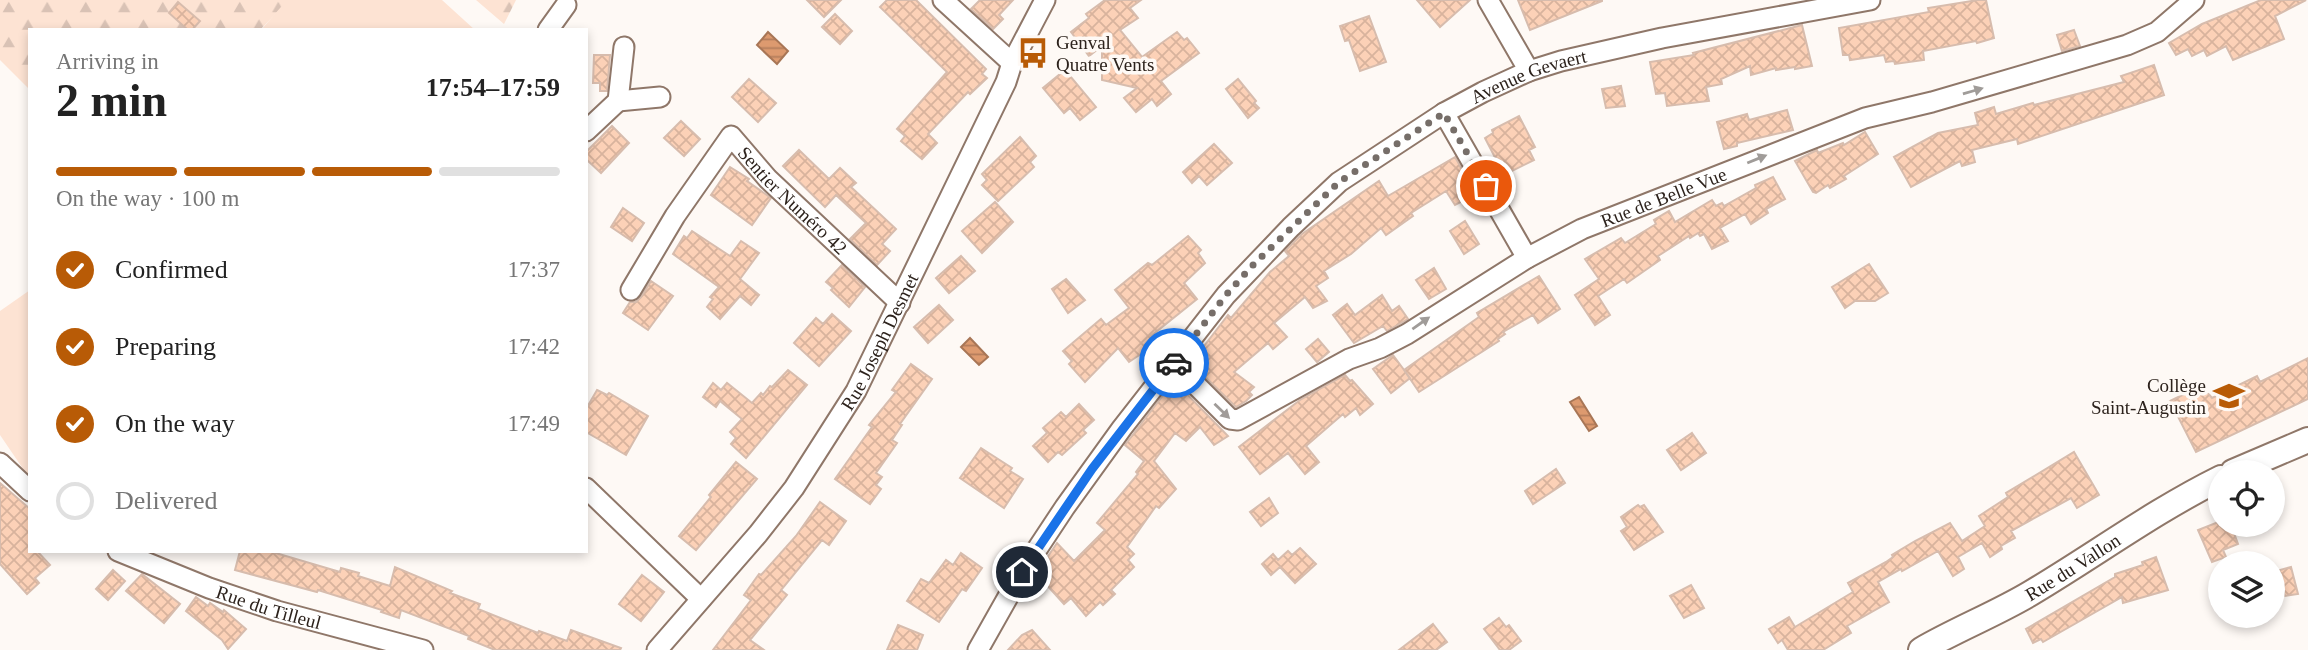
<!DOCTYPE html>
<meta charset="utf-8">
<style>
:root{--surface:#fff;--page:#f6f6f6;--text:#222;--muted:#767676;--line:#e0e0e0;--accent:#b85b06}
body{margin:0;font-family:"Times New Roman",serif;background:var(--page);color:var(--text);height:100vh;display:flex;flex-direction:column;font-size:26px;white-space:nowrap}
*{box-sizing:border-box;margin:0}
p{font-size:23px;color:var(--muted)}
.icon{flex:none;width:38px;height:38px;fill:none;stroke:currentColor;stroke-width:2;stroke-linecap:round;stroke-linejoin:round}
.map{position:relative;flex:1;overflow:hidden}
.side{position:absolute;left:28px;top:28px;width:560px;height:525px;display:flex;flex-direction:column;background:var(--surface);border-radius:0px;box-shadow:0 4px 10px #0003}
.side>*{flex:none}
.buttons{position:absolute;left:2208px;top:460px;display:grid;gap:14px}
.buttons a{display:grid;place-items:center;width:77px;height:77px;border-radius:50%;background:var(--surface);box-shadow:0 4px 10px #0003;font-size:35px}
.pin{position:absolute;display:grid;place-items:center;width:60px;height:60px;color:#fff;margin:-30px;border:4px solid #fff;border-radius:50%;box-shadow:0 2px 7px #0007}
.courier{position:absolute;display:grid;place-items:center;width:70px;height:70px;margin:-35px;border:5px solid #1a73e8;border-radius:50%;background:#fff;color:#222;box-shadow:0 2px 9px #0007}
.summary em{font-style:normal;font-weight:800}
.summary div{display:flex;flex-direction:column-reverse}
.summary{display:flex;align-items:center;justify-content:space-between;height:119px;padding:0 28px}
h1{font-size:46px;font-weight:800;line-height:52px}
.bar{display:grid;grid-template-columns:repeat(4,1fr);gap:10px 7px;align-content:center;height:84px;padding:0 28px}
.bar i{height:9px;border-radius:5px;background:var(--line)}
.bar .on{background:var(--accent)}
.bar p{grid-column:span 4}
ol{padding:0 28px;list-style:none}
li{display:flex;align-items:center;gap:21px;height:77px}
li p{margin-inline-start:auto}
li .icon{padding:7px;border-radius:50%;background:var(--accent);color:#fff;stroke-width:4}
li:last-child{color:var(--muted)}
li i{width:38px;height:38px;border:4px solid var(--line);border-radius:50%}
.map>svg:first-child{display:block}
.forest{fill:url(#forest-firs)}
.pitch{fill:#fde3d3}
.water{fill:url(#water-rules);stroke:#a87656;stroke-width:2}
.building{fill:url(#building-cross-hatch);stroke:#d7bcad;stroke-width:2}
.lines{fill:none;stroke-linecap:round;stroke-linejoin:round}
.minor-casing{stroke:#8f7769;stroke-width:23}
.tertiary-casing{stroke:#8f7769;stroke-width:28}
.minor{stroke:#fff;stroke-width:19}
.tertiary{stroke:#fff;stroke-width:24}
.oneway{fill:#a09c99}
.done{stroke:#766e69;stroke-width:7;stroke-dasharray:0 12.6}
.route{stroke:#1a73e8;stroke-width:9}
.labels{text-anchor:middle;stroke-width:7;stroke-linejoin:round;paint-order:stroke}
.poi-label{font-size:19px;fill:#2d231d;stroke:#fef9f5;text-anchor:start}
.street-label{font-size:19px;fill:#2d231d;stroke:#fef9f5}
</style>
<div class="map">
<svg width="2308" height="650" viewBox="0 0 2308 650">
<defs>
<pattern id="forest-firs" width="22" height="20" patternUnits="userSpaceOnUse" patternTransform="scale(1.75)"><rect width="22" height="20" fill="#fde3d3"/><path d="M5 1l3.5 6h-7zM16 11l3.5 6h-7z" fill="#d9c2b5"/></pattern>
<pattern id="water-rules" width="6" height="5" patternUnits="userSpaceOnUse" patternTransform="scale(1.75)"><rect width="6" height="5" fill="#dd9a6f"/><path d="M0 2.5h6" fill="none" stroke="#b47d5b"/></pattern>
<pattern id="building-cross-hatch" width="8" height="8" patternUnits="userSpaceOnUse" patternTransform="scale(1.75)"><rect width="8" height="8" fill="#fcd1b7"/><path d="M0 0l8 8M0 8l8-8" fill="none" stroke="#d8b39d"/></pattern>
</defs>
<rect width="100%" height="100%" fill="#fef9f5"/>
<!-- forest -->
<path class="forest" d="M0 0H289L260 30H30V90L0 60Z
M476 0H516L504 24Z"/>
<!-- pitch -->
<path class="pitch" d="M287 0H442L475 30H261Z
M30 290V479L0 435V311Z"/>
<!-- water -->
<path class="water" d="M768 32 788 51 777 64 757 45Z
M970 338 988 357 979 365 961 347Z
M1579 397 1597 426 1589 431 1570 402Z"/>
<!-- building -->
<path class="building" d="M807 0H841L824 17Z
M887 0H916L986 69 982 74 987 78 970 94 968 92 928 134 937 143 922 159 901 141 905 136 897 129 947 72 880 7Z
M980 0H1013L999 15 1003 19 993 29 971 9Z
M1105 0H1141L1130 8 1138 18 1120 30 1142 57 1177 32 1184 40 1187 38 1199 53 1161 81 1171 94 1157 106 1152 99 1136 112 1124 98 1137 88 1102 80V46L1089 56 1071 32 1089 18 1086 14Z
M1417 0H1470L1440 27Z
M1518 0H1602V1L1530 30Z
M1978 0H1986L1994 38 1977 43 1976 41 1923 51 1924 60 1895 64 1894 61 1886 62 1884 55 1850 60 1849 55H1843L1839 28 1929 12 1928 8Z
M2261 0H2306L2275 16 2284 39 2233 60 2226 46 2207 56 2204 50 2192 56 2188 49 2176 55 2169 43 2202 24Z
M178 2 200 21 192 30H188L169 13Z
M835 14 852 31 840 44 822 27Z
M1369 16 1386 62 1360 71 1349 40 1345 41 1340 26Z
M1802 25 1812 66 1795 69V67L1776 70V68L1751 75 1750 66 1721 79 1722 84 1706 87 1709 101 1667 106 1665 93 1656 94 1650 62 1694 55 1693 53Z
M2074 30 2080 46 2062 51 2057 35Z
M594 55H610L607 91H600V83H593Z
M2154 65 2164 95 2018 144 2017 139 1972 150 1975 162 1962 166 1960 161 1911 187 1894 157 1938 133 1978 125 1975 113 1994 107 1996 114 2033 103 2034 105 2124 82 2121 76Z
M1065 70 1096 107 1080 120 1070 108 1064 113 1043 88Z
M749 79 776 103 758 122 732 97Z
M1238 79 1256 101 1254 103 1259 108 1248 118 1226 89Z
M1621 86 1625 106 1606 108 1602 89Z
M1787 110 1793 130 1737 143V146L1724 149 1717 122 1747 114 1749 120Z
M1519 116 1535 147 1529 150 1534 160 1504 175 1485 138 1493 133 1492 130Z
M681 121 700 139 684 156 664 138Z
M612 126 629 143 601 173 586 159V152Z
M1865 132 1878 154 1844 176 1846 179 1830 188 1828 185 1816 193 1813 192 1795 161 1817 150 1818 153 1843 143 1844 145Z
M1020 137 1036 156 1030 162 1034 167 998 201 982 185 987 180 982 174Z
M1214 144 1232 163 1207 185 1199 176 1192 183 1183 172Z
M799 150 829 179 840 168 856 183 851 187 896 229 882 244 890 251 877 265 850 239 866 223 836 195 825 207 783 166Z
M1455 157 1476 194 1455 205 1446 191 1411 213 1413 216 1386 235 1381 228 1351 254 1324 271 1328 278 1316 286 1327 301 1313 308 1305 297 1274 323 1287 337 1273 349 1268 343 1234 372 1254 387 1249 392 1252 395 1246 401 1236 407 1191 363 1228 315 1231 318 1270 272 1289 256 1285 251 1302 234 1379 181 1388 196Z
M730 167 749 179 747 181 771 198 752 225 711 195Z
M1773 177 1785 199 1766 209 1768 213 1751 224 1745 214 1720 228 1728 241 1712 249 1704 234 1700 236 1698 233 1690 238 1689 236 1658 256 1660 260 1627 283 1624 279 1598 296 1610 315 1595 325 1575 295 1599 279 1585 259 1621 238 1625 243 1656 224 1654 220 1669 211 1675 222 1712 200 1716 206 1722 203 1724 206 1756 188 1755 185Z
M995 202 1013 222 982 253 962 231Z
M623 208 644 223 632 241 611 227Z
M1465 221 1479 244 1464 254 1450 231Z
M692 231 730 256 741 241 759 253 740 279 759 295 751 305 740 296 720 319 707 307 713 299 710 297 719 287 673 254 684 236 687 238Z
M1188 236 1201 250 1198 253 1205 263 1184 283 1197 299 1151 336 1157 343 1129 362 1118 348 1085 382 1069 364 1072 361 1063 351 1101 319 1106 325 1129 308 1115 290 1148 263 1152 265Z
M961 256 975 271 949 293 936 278Z
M1869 264 1888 293 1875 301H1855L1845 308 1832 287Z
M842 265 865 287 849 307 831 290 833 288 826 282Z
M1434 268 1446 289 1429 299 1416 280Z
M1539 276 1560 309 1538 323 1533 315 1503 332 1505 334 1498 339 1499 341 1419 392 1404 370 1479 317 1477 313Z
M1066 279 1085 300 1068 313 1052 289Z
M651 281 673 296 648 330 623 313 630 302H636L641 297Z
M1382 295 1392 311 1399 306 1408 319 1387 331 1383 326 1354 343 1333 315 1347 304 1355 315Z
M939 305 953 320 928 343 914 327Z
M832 314 851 331 819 366 794 343 816 318 823 324Z
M1318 339 1329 352 1317 362 1306 349Z
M1393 355 1410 378 1391 393 1373 369Z
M2308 358V399L2196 452 2170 401 2199 387 2207 392 2212 398 2257 376 2260 382Z
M911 364 932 379 900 424 902 425 892 440 897 443 876 473 882 477 876 485 881 489 870 504 835 479 872 427 869 425 896 392 892 390Z
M788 370 807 385 746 458 731 444 736 438 730 432 742 419 720 401 716 407 703 397 713 383 721 390 727 383 752 403 761 393 763 395 770 386 772 387Z
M1345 375 1350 381 1352 380 1373 404 1360 415 1356 408 1345 417 1343 414 1306 446 1319 462 1305 474 1288 453 1260 474 1239 447 1300 400Z
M1174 381 1228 436 1214 445 1200 427 1186 441 1175 433 1154 461 1176 489 1159 508 1156 506 1127 547 1134 554 1128 560 1134 567 1111 590 1115 594 1103 605 1100 602 1086 616 1071 598 1064 604 1045 583 1042 585 1034 577 1057 543 1074 561 1105 530 1097 523 1138 474 1136 472 1144 461 1125 445Z
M597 390 607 395 609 393 648 416 626 455 586 432V409Z
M1079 404 1094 420 1083 430 1086 433 1062 455 1058 452 1048 462 1033 446 1047 433 1043 428 1061 412 1066 417Z
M1692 433 1706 453 1681 470 1667 450Z
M981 448 1012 468 1010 471 1023 479 1004 508 960 478Z
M2074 452 2099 495 2077 508 2071 498 2011 531 2015 538 2001 546 2002 549 1990 557 1982 543 1958 557 1964 569 1953 576 1938 551 1902 571 1901 569 1878 582 1889 602 1847 626 1851 633 1823 650H1788L1782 640 1778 643 1769 629 1789 617 1795 627 1853 592 1848 583 1886 562 1893 557 1892 555 1915 541 1950 523 1962 541 1985 526 1979 516 2008 497 2006 493Z
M736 462 757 479 696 550 679 536 711 497 709 495Z
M1556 469 1565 483 1533 504 1525 491Z
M0 483 30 509V551H37L50 565 35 578 39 583 27 594 0 564Z
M1269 498 1278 513 1261 526 1250 512Z
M820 502 846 521 829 545 822 540 781 590 787 595 750 640 764 650H713L751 600 744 595 759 574 761 575 796 536Z
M1638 505 1640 507 1644 505 1663 532 1634 550 1621 531 1627 527 1621 517Z
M2221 521V525H2231L2238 544 2223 550 2226 557 2212 562 2198 530Z
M1300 548 1316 564 1295 583 1280 567 1271 575 1262 564 1273 554 1278 560 1288 551 1292 555Z
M240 551H269L340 572 341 568 359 573 358 576 390 586 395 567 452 591 450 593 480 604 478 609 538 633 539 631 567 641 571 630 621 648 620 650H495L468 639 469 636 401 610 399 618 381 612 382 610 318 590 317 592 235 570Z
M961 553 982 568 966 591 962 589 939 622 907 601 921 579 929 583 946 560 953 565Z
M2156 557 2168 590 2123 603 2122 597 2043 642 2041 639 2033 643 2026 629 2115 577V574L2143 565 2142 562Z
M2291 567 2298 594 2285 596 2283 590 2273 593V572Z
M113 570 125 581 108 600 96 589Z
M142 574 180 604 164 623 126 591Z
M642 575 664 592 641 621 619 604Z
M1691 585 1704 608 1684 618 1670 596Z
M196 597 208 606 210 603 223 612 224 610 246 629 228 649 222 640 186 611Z
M1499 618 1506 627 1509 625 1521 641 1509 650H1500L1484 629Z
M1433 624 1447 642 1436 650H1399Z
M898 625 923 635 917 650H887Z
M1032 630 1050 650H1008L1022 635Z"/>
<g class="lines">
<defs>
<g id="minor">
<path d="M943 0 1012 63"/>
<path d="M1488 0 1529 71"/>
<path d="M548 30 566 5"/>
<path d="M618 101 660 97"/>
<path d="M1444 113 1527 258"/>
<path d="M586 131 618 101 624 47"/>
<path id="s1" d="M631 290 675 216 731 136 768 179 900 303"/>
<path id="s2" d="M1174 363 1230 419 1238 420 1349 359 1380 348 1407 334 1527 258 1582 229 1865 118 1932 102 2127 45 2157 32 2194 0"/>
<path d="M0 463 30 491"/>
<path d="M586 488 701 599"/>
<path id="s3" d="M118 551 209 588 277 611 423 650"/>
<path id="s4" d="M657 650 758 534 794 488 856 391 1006 82 1012 63 1045 0"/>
<path id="s5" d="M978 650 1022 572 1065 507 1122 428 1226 295 1291 227 1339 182 1444 113 1483 92 1529 71 1561 61 1662 38 1870 0"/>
</g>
<g id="tertiary">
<path d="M2233 472 2308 440"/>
<path id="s6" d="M1921 650C1957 629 1996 614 2031 593 2095 555 2154 511 2221 478"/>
</g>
</defs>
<!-- minor casing -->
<use href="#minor" class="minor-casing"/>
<!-- tertiary casing -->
<use href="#tertiary" class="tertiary-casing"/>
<!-- minor -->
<use href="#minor" class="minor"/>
<!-- tertiary -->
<use href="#tertiary" class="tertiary"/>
</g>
<!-- one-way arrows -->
<defs><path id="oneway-solid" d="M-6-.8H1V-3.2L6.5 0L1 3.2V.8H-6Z" transform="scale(1.75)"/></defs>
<g class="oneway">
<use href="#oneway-solid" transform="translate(1973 91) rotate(-16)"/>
<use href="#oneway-solid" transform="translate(1757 159) rotate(-22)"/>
<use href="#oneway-solid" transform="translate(1421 323) rotate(-35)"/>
<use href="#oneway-solid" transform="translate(1222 411) rotate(44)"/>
</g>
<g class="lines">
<!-- done -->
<path class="done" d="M1174 363 1226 295 1252 266 1339 182 1444 113 1486 186"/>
<!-- route -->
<path class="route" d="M1022 572 1092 469 1174 363"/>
</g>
<!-- icons -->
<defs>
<symbol id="bus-bare" viewBox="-9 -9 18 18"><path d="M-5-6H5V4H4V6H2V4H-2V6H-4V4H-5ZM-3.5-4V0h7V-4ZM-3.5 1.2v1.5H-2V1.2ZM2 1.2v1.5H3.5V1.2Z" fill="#b85b06" stroke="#fef9f5" stroke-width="2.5" paint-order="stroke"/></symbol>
<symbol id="school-bare" viewBox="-9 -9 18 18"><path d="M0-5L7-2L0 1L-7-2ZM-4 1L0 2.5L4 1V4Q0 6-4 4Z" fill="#b85b06" stroke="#fef9f5" stroke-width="2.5" paint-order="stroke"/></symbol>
</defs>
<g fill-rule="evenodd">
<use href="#bus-bare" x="1011" y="31" width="44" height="44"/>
<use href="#school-bare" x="2207" y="374" width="44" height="44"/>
</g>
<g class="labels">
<!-- poi labels -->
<g class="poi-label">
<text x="1056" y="49">Genval<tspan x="1056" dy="22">Quatre Vents</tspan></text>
<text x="2206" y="392" text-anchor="end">Collège<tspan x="2206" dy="22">Saint-Augustin</tspan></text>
</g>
<!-- street labels -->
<g class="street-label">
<text dy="7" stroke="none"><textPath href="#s5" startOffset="812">Avenue Gevaert</textPath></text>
<text dy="7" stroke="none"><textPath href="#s2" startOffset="569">Rue de Belle Vue</textPath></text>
<text dy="7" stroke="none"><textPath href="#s1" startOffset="273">Sentier Numéro 42</textPath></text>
<text dy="7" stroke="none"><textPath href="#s4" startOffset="382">Rue Joseph Desmet</textPath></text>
<text dy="7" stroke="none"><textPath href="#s6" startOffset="173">Rue du Vallon</textPath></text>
<text dy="7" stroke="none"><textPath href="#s3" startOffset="161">Rue du Tilleul</textPath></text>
</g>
</g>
</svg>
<div class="buttons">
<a><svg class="icon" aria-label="locate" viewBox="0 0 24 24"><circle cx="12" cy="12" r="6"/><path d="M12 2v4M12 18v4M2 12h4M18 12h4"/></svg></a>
<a><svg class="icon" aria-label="layers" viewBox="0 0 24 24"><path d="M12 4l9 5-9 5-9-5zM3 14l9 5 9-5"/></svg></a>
</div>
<div class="pin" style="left:1486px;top:186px;background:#ea580c"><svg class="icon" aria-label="bag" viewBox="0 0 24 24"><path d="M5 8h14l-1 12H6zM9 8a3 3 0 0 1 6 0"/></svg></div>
<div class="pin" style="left:1022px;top:572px;background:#1f2937"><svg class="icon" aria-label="home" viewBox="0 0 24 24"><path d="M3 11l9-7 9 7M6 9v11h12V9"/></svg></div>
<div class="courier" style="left:1174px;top:363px"><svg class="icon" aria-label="car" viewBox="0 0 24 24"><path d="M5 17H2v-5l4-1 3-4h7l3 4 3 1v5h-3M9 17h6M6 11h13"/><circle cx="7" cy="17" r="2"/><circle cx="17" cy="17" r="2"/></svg></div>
<section class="side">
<div class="summary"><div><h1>2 min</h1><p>Arriving in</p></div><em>17:54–17:59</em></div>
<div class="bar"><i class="on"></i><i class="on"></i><i class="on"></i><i></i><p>On the way · 100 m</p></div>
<ol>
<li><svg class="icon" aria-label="check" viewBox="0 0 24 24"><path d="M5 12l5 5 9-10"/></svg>Confirmed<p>17:37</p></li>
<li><svg class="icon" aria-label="check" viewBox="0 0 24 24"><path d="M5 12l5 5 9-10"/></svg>Preparing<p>17:42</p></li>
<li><svg class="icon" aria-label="check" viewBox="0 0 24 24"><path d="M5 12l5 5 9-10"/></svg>On the way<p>17:49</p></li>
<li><i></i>Delivered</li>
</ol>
</section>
</div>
